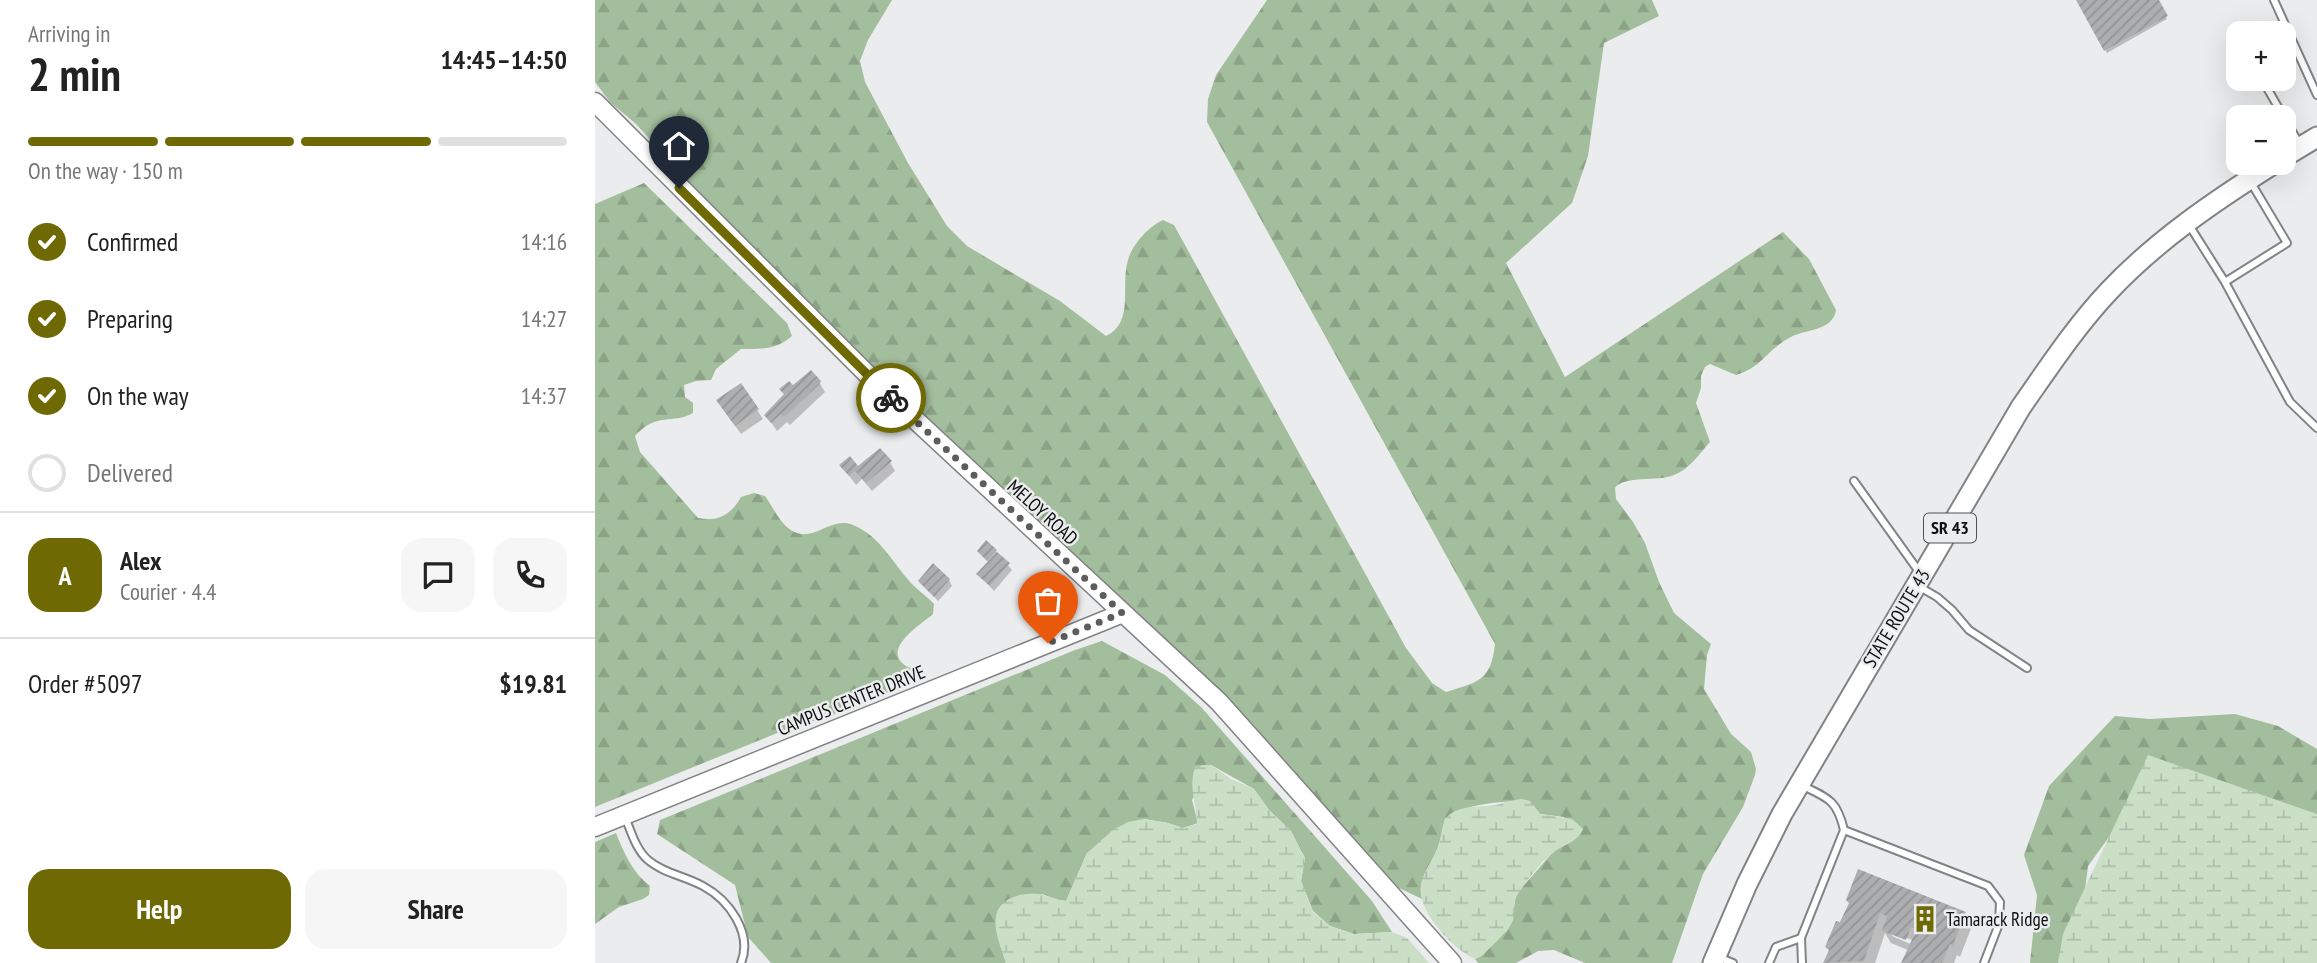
<!DOCTYPE html>
<meta charset="utf-8">
<style>
:root{--surface:#fff;--page:#f6f6f6;--text:#222;--muted:#767676;--line:#e0e0e0;--accent:#6e6903}
body{margin:0;font-family:"PT Sans Narrow",sans-serif;background:var(--page);color:var(--text);height:100vh;display:flex;flex-direction:column;font-size:26px;white-space:nowrap}
*{box-sizing:border-box;margin:0}
p{font-size:23px;color:var(--muted)}
.icon{flex:none;width:38px;height:38px;fill:none;stroke:currentColor;stroke-width:2;stroke-linecap:round;stroke-linejoin:round}
.map{position:relative;flex:1;overflow:hidden}
.sheet{display:flex;flex-direction:column;background:var(--surface);width:595px}
.sheet>*{flex:none}
.tools{position:absolute;left:1631px;top:21px;display:grid;gap:14px}
.tools a{display:grid;place-items:center;width:70px;height:70px;border-radius:14px;background:var(--surface);box-shadow:0 7px 28px #0002;font-size:35px}
.pin{position:absolute;display:grid;place-items:center;width:60px;height:60px;color:#fff;margin:-72px -30px;border-radius:50% 50% 50% 0;rotate:-45deg;box-shadow:0 0 7px #0007}
.pin .icon{rotate:45deg}
.courier{position:absolute;display:grid;place-items:center;width:70px;height:70px;margin:-35px;border:5px solid #6e6903;border-radius:50%;background:#fff;color:#222;box-shadow:0 2px 9px #0007}
.headline em{font-style:normal;font-weight:700}
.headline div{display:flex;flex-direction:column-reverse}
.headline{display:flex;align-items:center;justify-content:space-between;height:119px;padding:0 28px}
h1{font-size:46px;font-weight:700;line-height:52px}
.bar{display:grid;grid-template-columns:repeat(4,1fr);gap:10px 7px;align-content:center;height:84px;padding:0 28px}
.bar i{height:9px;border-radius:5px;background:var(--line)}
.bar .current{background:var(--accent)}
.bar p{grid-column:span 4}
.line{display:flex;align-items:center;gap:18px;padding:0 28px;border-top:2px solid var(--line)}
.line div{flex:1}
.round{display:grid;place-items:center;flex:none;width:74px;height:74px;border-radius:21px;background:var(--page)}
ol{padding:0 28px;list-style:none}
li{display:flex;align-items:center;gap:21px;height:77px}
li p{margin-inline-start:auto}
li .icon{padding:7px;border-radius:50%;background:var(--accent);color:#fff;stroke-width:4}
li:last-child{color:var(--muted)}
li i{width:38px;height:38px;border:4px solid var(--line);border-radius:50%}
.primary-button{display:flex;gap:14px;margin-top:auto;padding:14px 28px}
.primary-button a{flex:1;height:80px;border-radius:21px;background:var(--accent);color:#fff;font-size:28px;font-weight:700;line-height:80px;text-align:center}
.primary-button a+a{background:var(--page);color:var(--text)}
main{display:flex;flex:1;min-height:0}
.map>svg:first-child{display:block}
.forest{fill:url(#forest-firs)}
.wetland{fill:url(#wetland-marsh)}
.shadow{fill:#0003;fill-rule:evenodd}
.building{fill:url(#building-hatch)}
.lines{fill:none;stroke-linecap:round;stroke-linejoin:round}
.lane-casing{stroke:#828384;stroke-width:10}
.secondary-casing{stroke:#828384;stroke-width:21}
.primary-casing{stroke:#828384;stroke-width:23}
.lane{stroke:#fff;stroke-width:6}
.secondary{stroke:#fff;stroke-width:18}
.primary{stroke:#fff;stroke-width:19}
.done{stroke:#5c5c5d;stroke-width:7;stroke-dasharray:0 12.6}
.route{stroke:#6e6903;stroke-width:9}
.labels{text-anchor:middle;stroke-width:5;stroke-linejoin:round;paint-order:stroke}
.shield{fill:#ebeced;stroke:#515152;stroke-width:2}
.shield-label{font-size:18px;font-weight:bold;fill:#0f0f10}
.street-label{font-size:19px;fill:#0f0f10;stroke:#ebeced}
.poi-label{font-size:19px;fill:#0f0f10;stroke:#ebeced;text-anchor:start}
</style>
<main>
<section class="sheet">
<div class="headline"><div><h1>2 min</h1><p>Arriving in</p></div><em>14:45–14:50</em></div>
<div class="bar"><i class="current"></i><i class="current"></i><i class="current"></i><i></i><p>On the way · 150 m</p></div>
<ol>
<li><svg class="icon" aria-label="check" viewBox="0 0 24 24"><path d="M5 12l5 5 9-10"/></svg>Confirmed<p>14:16</p></li>
<li><svg class="icon" aria-label="check" viewBox="0 0 24 24"><path d="M5 12l5 5 9-10"/></svg>Preparing<p>14:27</p></li>
<li><svg class="icon" aria-label="check" viewBox="0 0 24 24"><path d="M5 12l5 5 9-10"/></svg>On the way<p>14:37</p></li>
<li><i></i>Delivered</li>
</ol>
<div class="line" style="height:126px"><b class="round" style="background:var(--accent);color:#fff">A</b><div><b>Alex</b><p>Courier · 4.4</p></div><a class="round"><svg class="icon" aria-label="chat" viewBox="0 0 24 24"><path d="M4 5h16v11H9l-5 4z"/></svg></a><a class="round"><svg class="icon" aria-label="phone" viewBox="0 0 24 24"><path d="M5 4h4l2 5-3 2q2 4 5 5l2-3 5 2v4C11 20 4 13 5 4z"/></svg></a></div>
<div class="line" style="height:91px"><div>Order #5097</div><b>$19.81</b></div>
<div class="primary-button"><a>Help</a><a>Share</a></div>
</section>
<div class="map">
<svg width="1722" height="963" viewBox="0 0 1722 963">
<defs>
<pattern id="forest-firs" width="22" height="20" patternUnits="userSpaceOnUse" patternTransform="scale(1.75)"><rect width="22" height="20" fill="#a3be9d"/><path d="M5 1l3.5 6h-7zM16 11l3.5 6h-7z" fill="#8ba286"/></pattern>
<pattern id="wetland-marsh" width="20" height="14" patternUnits="userSpaceOnUse" patternTransform="scale(1.75)"><rect width="20" height="14" fill="#cbdfc7"/><path d="M1 5h8M5 5V1M11 12h8M15 12V8" fill="none" stroke="#adbeaa"/></pattern>
<pattern id="building-hatch" width="6" height="6" patternUnits="userSpaceOnUse" patternTransform="scale(1.75)"><rect width="6" height="6" fill="#adaeaf"/><path d="M-1 1l2-2M0 6l6-6M5 7l2-2" fill="none" stroke="#949496"/></pattern>
</defs>
<rect width="100%" height="100%" fill="#ebeced"/>
<!-- forest -->
<path class="forest" d="M0 0H297L273 40 265 61 270 82 313 163 352 226 372 246 465 301 511 336C540 322 525 286 533 260 537 245 554 226 568 220L579 225 811 648 837 683 851 692C883 682 896 681 900 644L612 122 613 99 621 75 672 0H1057L1064 16 1009 43 993 156 977 203 911 263 970 377 1188 232 1214 259 1241 310C1238 331 1211 329 1196 337 1172 349 1168 367 1141 375L1115 364 1110 367 1106 376V388L1101 403 1115 442C1104 454 1095 469 1079 475 1063 482 1029 475 1020 488L1021 499 1038 522 1050 543 1064 582 1079 613 1116 644 1112 655 1109 689 1136 734 1156 752 1161 769 1160 775 1148 807 1108 874 1077 963H990L959 950 943 951 921 963H883L880 959C889 956 890 951 896 945 901 939 909 935 913 929 921 918 917 903 923 892L959 851 979 840 969 817 945 814 935 801C911 801 868 803 850 819 847 832 845 844 839 857 833 872 823 881 827 899L804 888 594 661 500 573 380 470 107 198 41 124 15 102 0 82Z
M49 183 192 323 197 336C181 350 166 349 146 349L121 369 116 380 101 381 89 385 90 397 98 403V413C76 425 63 411 40 436L45 452 103 518C123 522 136 515 146 497L159 493 170 496C176 504 181 515 188 523 214 552 233 514 258 525 286 536 299 566 319 586 326 593 333 597 339 604L338 614C327 624 285 649 311 666 315 669 323 669 328 671L325 674 302 683 292 693 277 700 260 703 234 717 202 725 0 807V204Z
M507 641 570 675 606 707 777 901 797 932 759 934 735 926 718 911 706 881 710 858 696 831 674 810 659 789 616 765 597 800 603 823 588 828 573 823 549 819 492 853 471 901 463 900 447 894 403 937 411 963H176L153 937 140 885 62 834 65 820 480 650Z
M1640 714 1683 726 1722 749V834L1514 837 1493 866 1481 963H1435L1442 895 1429 855 1454 786 1520 716 1555 719Z
M21 833C29 853 37 872 55 886L54 895 48 899 24 907 0 924V842Z"/>
<!-- wetland -->
<path class="wetland" d="M1553 755 1722 814V963H1463L1468 934Z
M609 765H616L636 779 659 789 674 810 696 831 710 858 706 881 718 912 735 926 759 934 797 932 812 938 834 963H411C404 942 389 910 416 898 425 894 433 893 444 894 453 895 461 900 471 901L492 853 518 830 533 822 549 819 573 823 588 828 602 824C602 802 593 790 600 767Z
M927 799 935 801 945 814 977 819 988 829C983 842 969 844 959 852 946 862 932 880 923 894 917 902 920 911 918 920 915 929 889 956 880 959 858 949 821 911 826 884 829 870 839 858 844 845 847 836 846 821 854 815 869 804 884 808 901 805 909 802 918 800 927 799Z"/>
<!-- shadow -->
<path class="shadow" d="M1483 0H1562L1572 19 1512 53Z
M224 382 230 392 195 425 192 422 182 431 171 415 190 396 186 390Z
M146 385 168 419 146 434 129 410Z
M295 462 300 471 277 491 267 479 261 485 247 466 263 468Z
M384 551H401L417 570 399 591 383 574 394 563Z
M354 580 357 586 343 601 325 581Z
M1255 905 1370 914 1377 926 1365 957 1362 955 1359 963H1309L1313 950 1296 943 1290 933 1280 963H1230L1235 953 1232 947ZM1297 933 1320 941 1318 945 1297 936Z"/>
<!-- building -->
<path class="building" d="M1481 0H1564L1573 16 1509 51Z
M216 370 226 381 224 385 189 417 186 414 176 423 169 415 189 394 184 389 194 381 198 385Z
M146 383 164 409 140 426 121 400Z
M285 448 297 461 271 483 260 471 254 476 244 465 255 456 263 466Z
M391 540 402 550 392 561 382 551Z
M402 552 415 563 395 586 381 574Z
M338 563 355 579 339 597 323 581Z
M1263 869 1371 912 1358 945 1355 944 1347 963H1306L1322 929 1316 927 1311 940 1287 931 1292 916 1285 913 1269 961 1228 963 1234 950 1230 947 1241 921 1245 922 1254 903 1251 900Z"/>
<g class="lines">
<defs>
<path id="lane" d="M1679 0 1722 95
M1668 81 1705 145
M1594 225 1630 282 1692 243 1655 181
M1630 282 1695 402 1722 428
M1259 481 1325 573
M1323 586 1342 597 1357 610 1374 630 1432 668
M1208 786C1233 798 1242 800 1249 830L1393 886 1405 902 1404 924 1389 963
M30 817C36 831 41 850 53 860 68 873 90 876 108 886 134 900 158 933 146 963
M1206 938 1207 963
M1123 957 1138 963
M1174 963 1181 947 1206 938 1249 830"/>
<path id="secondary" d="M0 102 285 387 624 702 857 963
M0 827 528 613"/>
<path id="primary" d="M1689 157 1722 137
M1118 963 1152 884 1187 814 1426 407C1454 367 1481 326 1514 291 1562 240 1621 200 1680 163"/>
</defs>
<!-- lane casing -->
<use href="#lane" class="lane-casing"/>
<!-- secondary casing -->
<use href="#secondary" class="secondary-casing"/>
<!-- primary casing -->
<use href="#primary" class="primary-casing"/>
<!-- lane -->
<use href="#lane" class="lane"/>
<!-- secondary -->
<use href="#secondary" class="secondary"/>
<!-- primary -->
<use href="#primary" class="primary"/>
</g>
<g class="lines">
<!-- done -->
<path class="done" d="M296 398 527 613 453 643"/>
<!-- route -->
<path class="route" d="M84 188 296 398"/>
</g>
<!-- icons -->
<defs>
<symbol id="building-bare" viewBox="-9 -9 18 18"><path d="M-4-6H4V6H1V3H-1V6H-4ZM-2.5-4.3h1.7v1.8h-1.7ZM.8-4.3h1.7v1.8H.8ZM-2.5-1h1.7V.8h-1.7ZM.8-1h1.7V.8H.8Z" fill="#6e6903" stroke="#ebeced" stroke-width="2.5" paint-order="stroke"/></symbol>
</defs>
<g fill-rule="evenodd">
<use href="#building-bare" x="1311" y="900" width="38" height="38"/>
</g>
<g class="labels">
<!-- shield labels -->
<rect class="shield" x="1329" y="513.5" width="52" height="29" rx="5"/>
<g class="shield-label">
<text x="1355" y="534">SR 43</text>
</g>
<!-- street labels -->
<g class="street-label">
<text transform="translate(448 512) rotate(42)" y="7">MELOY ROAD</text>
<text transform="translate(1301 618) rotate(-59)" y="7">STATE ROUTE 43</text>
<text transform="translate(256 700) rotate(-22)" y="7">CAMPUS CENTER DRIVE</text>
</g>
<!-- poi labels -->
<g class="poi-label">
<text x="1351" y="926">Tamarack Ridge</text>
</g>
</g>
</svg>
<div class="tools">
<a>+</a>
<a>−</a>
</div>
<div class="pin" style="left:453px;top:643px;background:#ea580c"><svg class="icon" aria-label="bag" viewBox="0 0 24 24"><path d="M5 8h14l-1 12H6zM9 8a3 3 0 0 1 6 0"/></svg></div>
<div class="pin" style="left:84px;top:188px;background:#1f2937"><svg class="icon" aria-label="home" viewBox="0 0 24 24"><path d="M3 11l9-7 9 7M6 9v11h12V9"/></svg></div>
<div class="courier" style="left:296px;top:398px"><svg class="icon" aria-label="bike" viewBox="0 0 24 24"><circle cx="6" cy="16" r="4"/><circle cx="18" cy="16" r="4"/><path d="M6 16l4-8h5l3 8M10 8l3 8H6M13 5h3"/></svg></div>
</div>
</main>
